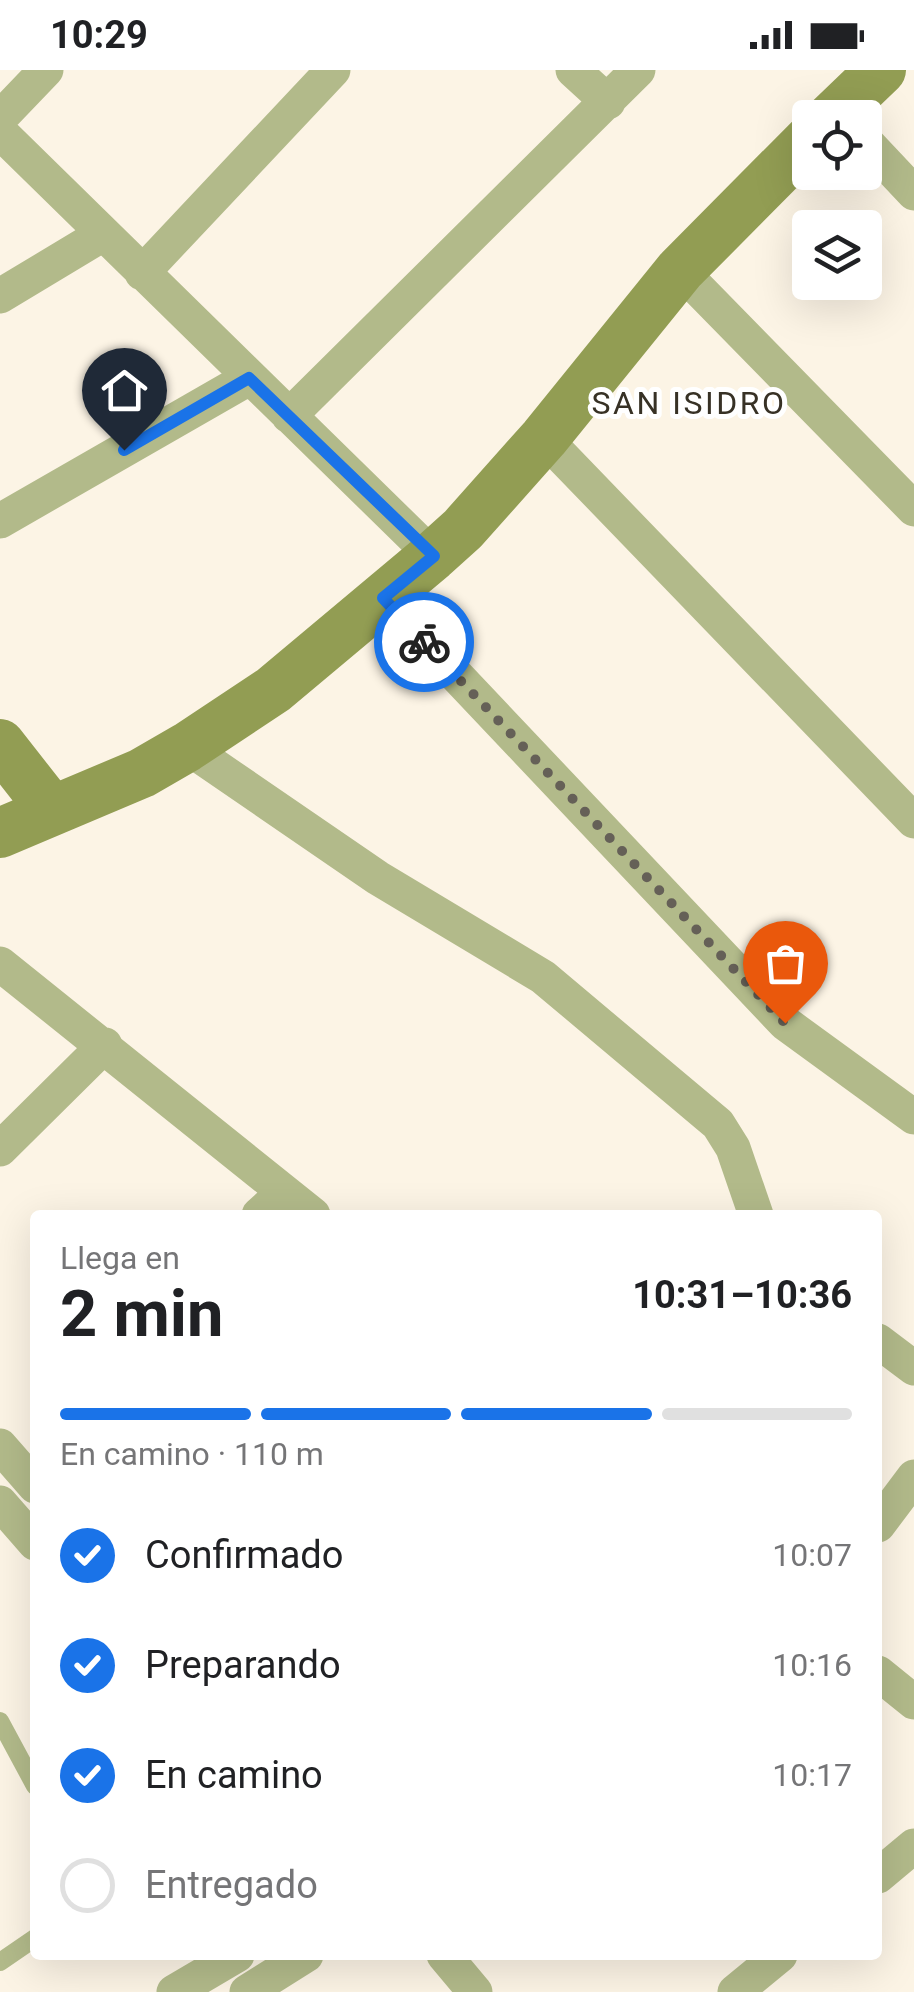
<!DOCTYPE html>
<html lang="es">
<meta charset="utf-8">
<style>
:root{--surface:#fff;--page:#f2f2f2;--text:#202124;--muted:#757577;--line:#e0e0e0;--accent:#1a73e8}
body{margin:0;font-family:Roboto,sans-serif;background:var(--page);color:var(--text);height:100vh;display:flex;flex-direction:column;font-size:38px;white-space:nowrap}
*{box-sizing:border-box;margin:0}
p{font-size:32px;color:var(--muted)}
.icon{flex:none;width:55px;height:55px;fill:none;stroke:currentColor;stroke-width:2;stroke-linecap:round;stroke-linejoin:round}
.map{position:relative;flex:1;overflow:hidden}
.side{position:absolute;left:30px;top:1140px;width:852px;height:750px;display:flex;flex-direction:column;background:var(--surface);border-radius:10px;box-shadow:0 10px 40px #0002}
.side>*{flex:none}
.buttons{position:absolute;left:792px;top:30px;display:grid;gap:20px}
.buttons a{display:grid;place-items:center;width:90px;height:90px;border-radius:10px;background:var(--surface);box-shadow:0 10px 40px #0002;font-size:50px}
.pin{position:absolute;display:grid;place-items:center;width:85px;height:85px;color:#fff;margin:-102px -42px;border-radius:50% 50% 50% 0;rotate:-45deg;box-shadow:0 0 10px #0007}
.pin .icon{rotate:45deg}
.courier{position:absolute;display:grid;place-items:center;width:100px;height:100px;margin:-50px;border:8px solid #1a73e8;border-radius:50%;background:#fff;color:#222;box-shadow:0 2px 12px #0007}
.head em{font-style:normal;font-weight:700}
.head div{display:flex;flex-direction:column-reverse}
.head{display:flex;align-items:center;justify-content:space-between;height:170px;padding:0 30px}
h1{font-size:65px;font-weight:700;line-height:75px}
.bar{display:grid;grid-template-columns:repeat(4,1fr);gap:15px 10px;align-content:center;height:120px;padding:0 30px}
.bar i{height:12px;border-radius:8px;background:var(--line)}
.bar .current{background:var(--accent)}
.bar p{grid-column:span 4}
ol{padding:0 30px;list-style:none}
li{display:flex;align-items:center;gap:30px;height:110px}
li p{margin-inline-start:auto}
li .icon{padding:10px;border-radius:50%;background:var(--accent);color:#fff;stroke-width:4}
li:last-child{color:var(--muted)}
li i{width:55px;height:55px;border:5px solid var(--line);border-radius:50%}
.status{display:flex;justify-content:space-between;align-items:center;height:70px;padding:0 50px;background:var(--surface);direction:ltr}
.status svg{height:28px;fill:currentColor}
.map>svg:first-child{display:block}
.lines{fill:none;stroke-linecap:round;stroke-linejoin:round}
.lane{stroke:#b2ba8a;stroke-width:18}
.street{stroke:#b2ba8a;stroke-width:35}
.secondary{stroke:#929d53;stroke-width:50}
.done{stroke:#656057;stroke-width:10;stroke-dasharray:0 18}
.route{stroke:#1a73e8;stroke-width:12}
.labels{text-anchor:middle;stroke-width:10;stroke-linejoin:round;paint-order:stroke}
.neighbourhood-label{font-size:32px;letter-spacing:2.5px;fill:#373125;stroke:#fff}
</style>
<div class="status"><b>10:29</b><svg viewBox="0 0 49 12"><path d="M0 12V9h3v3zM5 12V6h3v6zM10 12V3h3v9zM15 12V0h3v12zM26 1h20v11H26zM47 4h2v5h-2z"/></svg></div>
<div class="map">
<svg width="914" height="1922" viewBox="0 0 914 1922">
<rect width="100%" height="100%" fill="#fcf4e5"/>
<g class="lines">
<!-- lane -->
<path class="lane" d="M0 1651 35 1716
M0 1892 35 1868"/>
<!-- street -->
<path class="street" d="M573 0 608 32
M0 48 46 0
M0 62 433 486
M865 71 914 123
M680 200 914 439
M142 203 333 0
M0 226 103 164
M289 346 638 0
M544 368 914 751
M0 451 249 308
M383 528 785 953 914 1047
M187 677 378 808 543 907 718 1054 733 1078 756 1145
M0 894 313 1145
M0 1079 105 975
M259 1145 284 1122
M878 1271 914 1298
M0 1376 35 1416
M0 1433 35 1473
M878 1455 914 1407
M878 1603 914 1632
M878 1806 914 1776
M444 1885 475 1922
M174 1922 237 1885
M247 1922 306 1885
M735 1922 780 1885"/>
<!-- secondary -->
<path class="secondary" d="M831 48 881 0
M0 674 51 739
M0 763 142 703 187 677 273 620 433 486 463 459 544 368 680 200 810 69"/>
</g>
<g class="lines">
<!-- done -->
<path class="done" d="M424 572 785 953"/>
<!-- route -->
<path class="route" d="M124 380 249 308 434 486 383 528 424 572"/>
</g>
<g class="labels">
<!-- neighbourhood labels -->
<g class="neighbourhood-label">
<text x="689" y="344">SAN ISIDRO</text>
</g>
</g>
</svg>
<div class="buttons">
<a><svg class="icon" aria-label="locate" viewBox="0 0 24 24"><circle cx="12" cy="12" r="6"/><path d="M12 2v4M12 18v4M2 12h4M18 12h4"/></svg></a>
<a><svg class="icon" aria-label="layers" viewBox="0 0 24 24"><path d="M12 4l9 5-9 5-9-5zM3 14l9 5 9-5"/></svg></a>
</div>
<div class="pin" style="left:785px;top:953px;background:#ea580c"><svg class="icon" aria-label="bag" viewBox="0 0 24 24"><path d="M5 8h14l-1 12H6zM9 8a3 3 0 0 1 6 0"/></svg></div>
<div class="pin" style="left:124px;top:380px;background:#1f2937"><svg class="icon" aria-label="home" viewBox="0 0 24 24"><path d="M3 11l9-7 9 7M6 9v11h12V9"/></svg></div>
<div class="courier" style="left:424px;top:572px"><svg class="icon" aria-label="bike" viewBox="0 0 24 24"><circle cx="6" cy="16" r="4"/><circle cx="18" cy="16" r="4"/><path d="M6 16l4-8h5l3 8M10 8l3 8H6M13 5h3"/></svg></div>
<section class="side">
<div class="head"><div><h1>2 min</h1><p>Llega en</p></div><em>10:31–10:36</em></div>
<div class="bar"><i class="current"></i><i class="current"></i><i class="current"></i><i></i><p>En camino · 110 m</p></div>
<ol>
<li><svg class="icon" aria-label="check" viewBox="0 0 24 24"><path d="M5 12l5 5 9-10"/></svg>Confirmado<p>10:07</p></li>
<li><svg class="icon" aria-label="check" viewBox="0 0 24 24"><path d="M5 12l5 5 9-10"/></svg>Preparando<p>10:16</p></li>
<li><svg class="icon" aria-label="check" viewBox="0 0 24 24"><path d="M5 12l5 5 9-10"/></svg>En camino<p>10:17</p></li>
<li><i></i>Entregado</li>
</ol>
</section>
</div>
